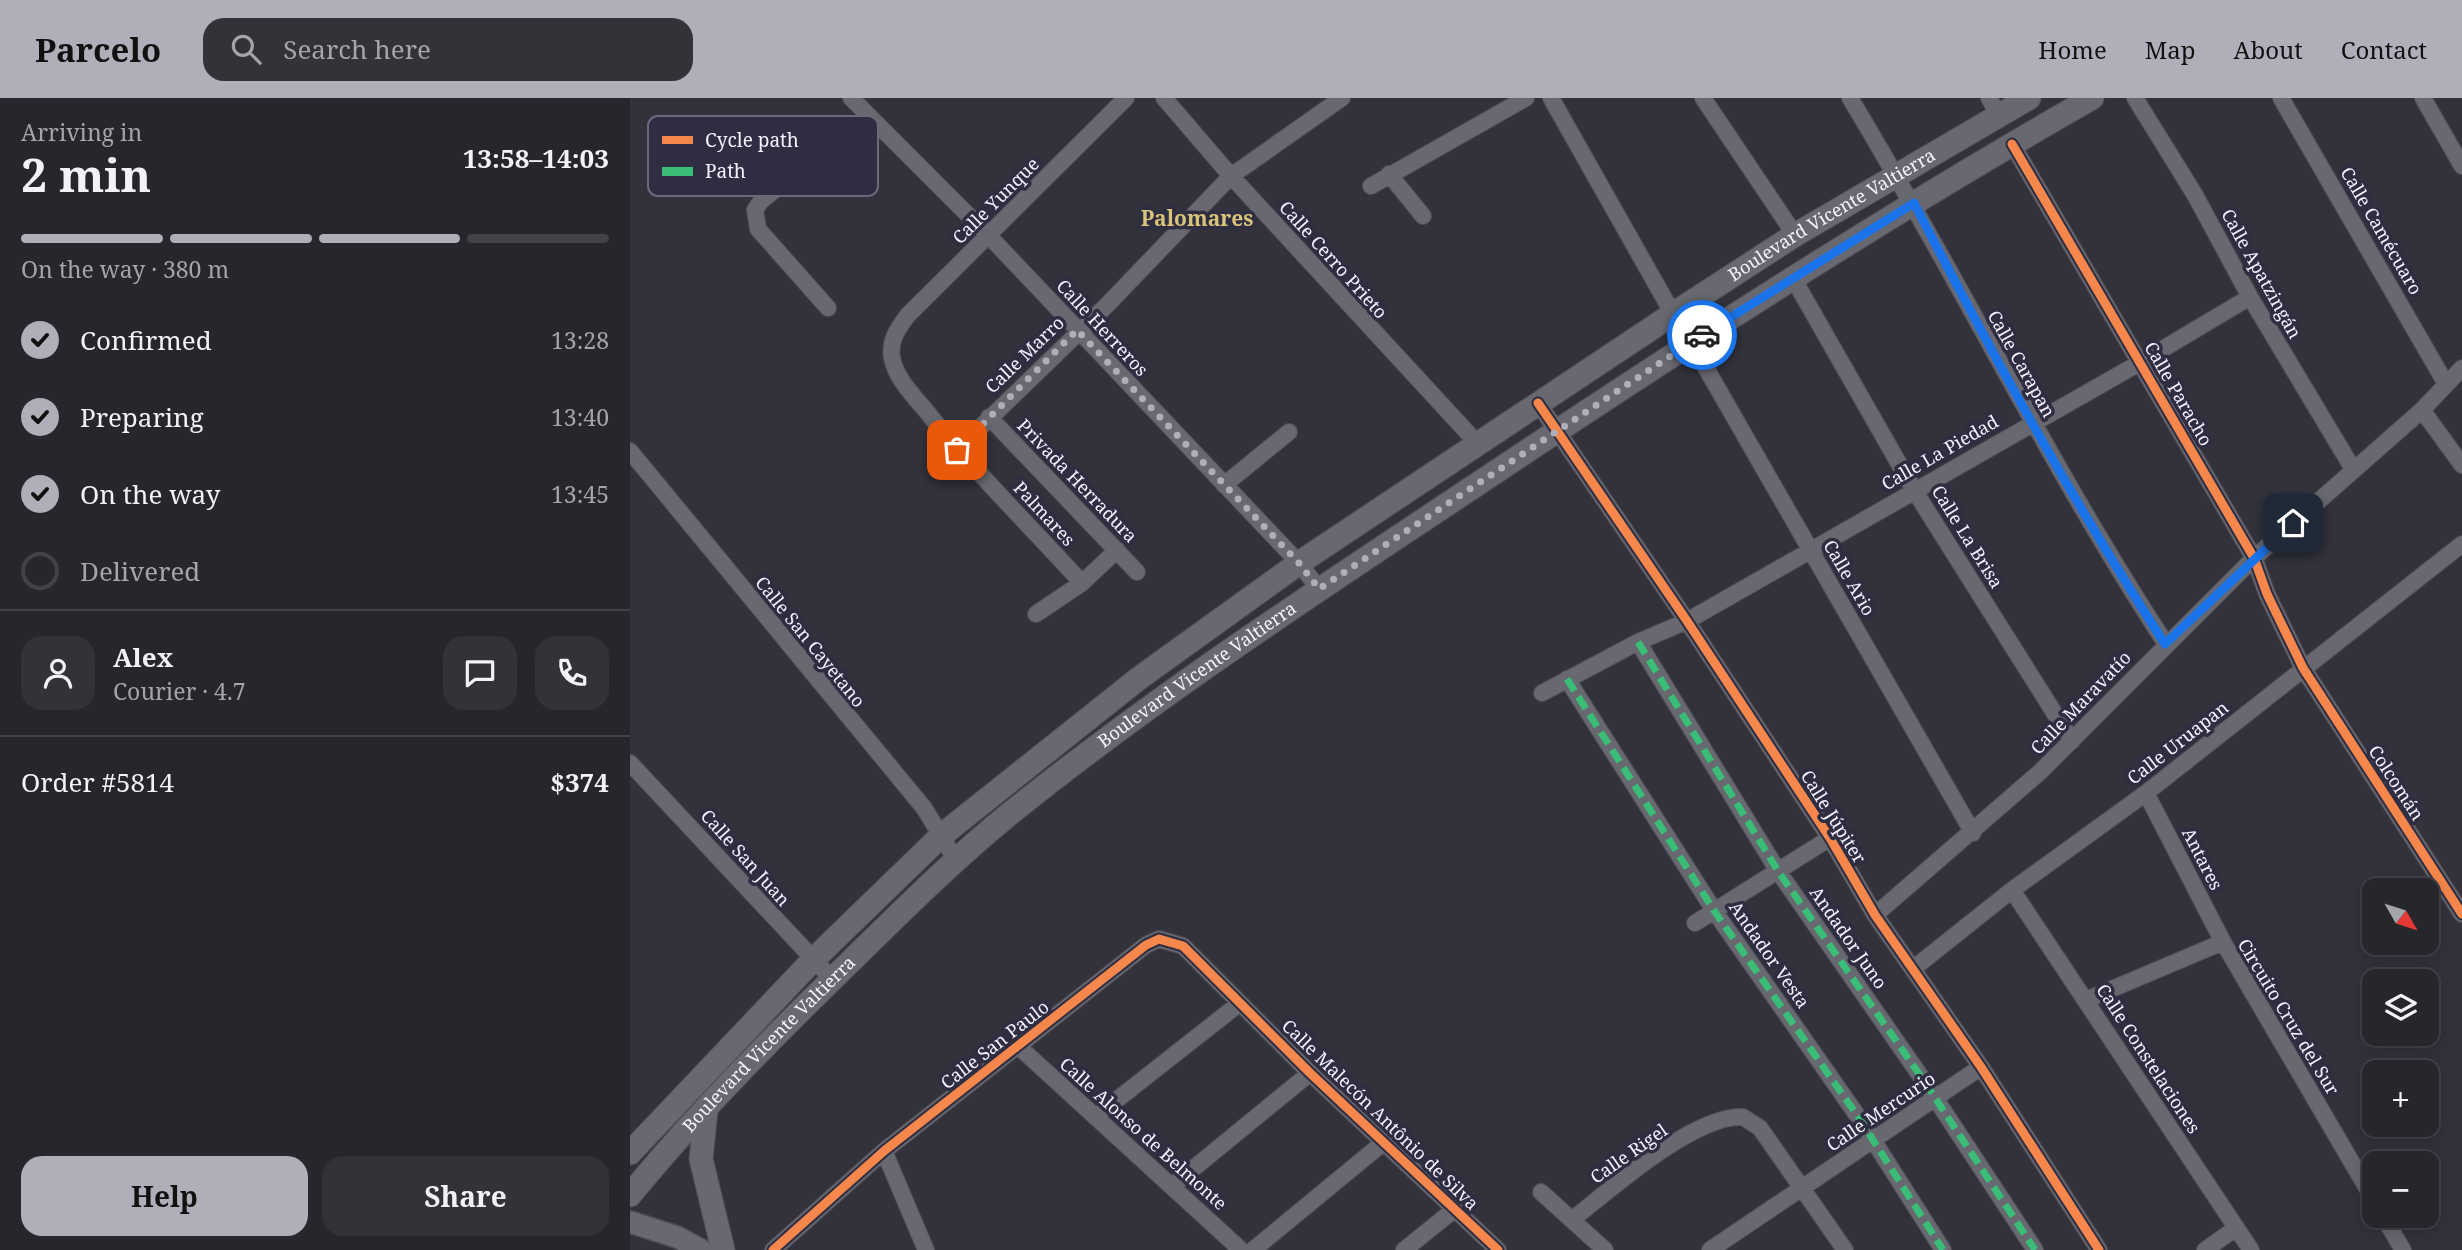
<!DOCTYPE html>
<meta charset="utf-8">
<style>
:root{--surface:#26262d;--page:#323239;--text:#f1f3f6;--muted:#a4a5aa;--line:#424349;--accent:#afafb9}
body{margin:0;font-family:"Noto Serif",serif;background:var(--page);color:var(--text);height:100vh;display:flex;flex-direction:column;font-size:26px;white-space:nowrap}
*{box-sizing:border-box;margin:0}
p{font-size:23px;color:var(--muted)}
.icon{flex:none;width:38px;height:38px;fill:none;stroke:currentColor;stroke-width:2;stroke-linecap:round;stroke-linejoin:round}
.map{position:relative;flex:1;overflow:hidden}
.sheet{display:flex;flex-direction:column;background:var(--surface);width:630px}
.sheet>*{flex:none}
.needle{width:46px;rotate:129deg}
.controls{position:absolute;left:1732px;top:780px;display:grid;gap:14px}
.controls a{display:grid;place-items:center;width:77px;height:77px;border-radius:14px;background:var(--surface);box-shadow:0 4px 18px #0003,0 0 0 2px var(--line);font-size:35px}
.pin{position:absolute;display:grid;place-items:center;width:60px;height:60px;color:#fff;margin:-30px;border-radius:14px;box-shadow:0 4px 10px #0006}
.courier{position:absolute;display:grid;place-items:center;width:70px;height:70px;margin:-35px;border:5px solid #1a73e8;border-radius:50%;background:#fff;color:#222;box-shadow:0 2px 9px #0007}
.summary em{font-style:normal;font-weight:700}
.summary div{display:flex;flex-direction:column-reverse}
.summary{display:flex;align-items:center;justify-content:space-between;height:119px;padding:0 21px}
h1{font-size:46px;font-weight:700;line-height:52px}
.bar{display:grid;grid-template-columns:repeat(4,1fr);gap:10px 7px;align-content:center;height:84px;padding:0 21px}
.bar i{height:9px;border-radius:5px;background:var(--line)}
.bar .active{background:var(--accent)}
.bar p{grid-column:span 4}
.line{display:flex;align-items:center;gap:18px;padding:0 21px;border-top:2px solid var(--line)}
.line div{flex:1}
.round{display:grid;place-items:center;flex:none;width:74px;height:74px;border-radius:21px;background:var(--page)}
ol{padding:0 21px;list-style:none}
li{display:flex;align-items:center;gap:21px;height:77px}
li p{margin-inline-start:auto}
li .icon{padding:7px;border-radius:50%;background:var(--accent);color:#111;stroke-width:4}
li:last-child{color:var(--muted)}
li i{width:38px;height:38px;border:4px solid var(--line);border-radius:50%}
.button{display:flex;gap:14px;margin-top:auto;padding:14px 21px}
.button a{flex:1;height:80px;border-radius:21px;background:var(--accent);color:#111;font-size:28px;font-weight:700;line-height:80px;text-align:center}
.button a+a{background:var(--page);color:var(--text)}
header{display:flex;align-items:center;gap:42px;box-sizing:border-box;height:98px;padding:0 35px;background:var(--accent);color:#111}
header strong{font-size:33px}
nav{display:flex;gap:38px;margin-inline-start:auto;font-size:24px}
.search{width:490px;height:63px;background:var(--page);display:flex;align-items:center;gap:18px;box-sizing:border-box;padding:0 24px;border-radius:21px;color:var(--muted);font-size:26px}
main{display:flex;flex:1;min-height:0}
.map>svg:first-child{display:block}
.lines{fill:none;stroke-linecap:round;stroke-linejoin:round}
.minor-casing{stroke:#4f4e57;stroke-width:18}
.tertiary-casing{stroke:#4f4e57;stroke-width:24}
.secondary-casing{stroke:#4f4e57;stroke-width:25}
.minor{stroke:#686870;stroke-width:16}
.tertiary{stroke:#686870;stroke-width:21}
.secondary{stroke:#686870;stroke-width:23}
.quiet{stroke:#3abd76;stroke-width:7;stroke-dasharray:14 7;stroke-linecap:butt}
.cycleway-casing{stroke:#2f2d41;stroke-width:13}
.cycleway{stroke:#f5874c;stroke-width:9}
.done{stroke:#afafb9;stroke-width:7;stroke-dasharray:0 12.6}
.route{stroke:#1a73e8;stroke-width:9}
.labels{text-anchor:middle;stroke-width:7;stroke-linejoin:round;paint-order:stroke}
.street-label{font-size:18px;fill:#f3f2fd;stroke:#2f2d41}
.quarter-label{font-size:21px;font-weight:bold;fill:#d8c578;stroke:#2f2d41}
.key{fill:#2f2d41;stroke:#6a6879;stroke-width:2}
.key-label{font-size:19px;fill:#f3f2fd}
</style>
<header>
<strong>Parcelo</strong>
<div class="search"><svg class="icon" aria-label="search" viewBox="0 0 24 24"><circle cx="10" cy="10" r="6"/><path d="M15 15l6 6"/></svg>Search here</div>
<nav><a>Home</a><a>Map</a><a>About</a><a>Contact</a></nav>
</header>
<main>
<section class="sheet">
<div class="summary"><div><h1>2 min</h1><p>Arriving in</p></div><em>13:58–14:03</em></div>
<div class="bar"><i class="active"></i><i class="active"></i><i class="active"></i><i></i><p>On the way · 380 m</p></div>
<ol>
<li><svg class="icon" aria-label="check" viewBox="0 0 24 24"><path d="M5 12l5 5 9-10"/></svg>Confirmed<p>13:28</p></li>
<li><svg class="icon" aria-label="check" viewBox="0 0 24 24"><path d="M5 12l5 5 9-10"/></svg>Preparing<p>13:40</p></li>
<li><svg class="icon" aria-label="check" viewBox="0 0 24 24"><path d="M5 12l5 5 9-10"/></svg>On the way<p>13:45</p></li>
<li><i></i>Delivered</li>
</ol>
<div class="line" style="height:126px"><a class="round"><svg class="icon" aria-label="person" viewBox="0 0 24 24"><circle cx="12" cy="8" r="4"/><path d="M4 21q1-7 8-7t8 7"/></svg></a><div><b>Alex</b><p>Courier · 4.7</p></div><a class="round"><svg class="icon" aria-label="chat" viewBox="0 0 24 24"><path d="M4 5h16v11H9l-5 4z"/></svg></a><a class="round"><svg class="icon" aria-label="phone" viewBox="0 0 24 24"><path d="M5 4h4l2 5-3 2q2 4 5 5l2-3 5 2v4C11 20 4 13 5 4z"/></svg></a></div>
<div class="line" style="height:91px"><div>Order #5814</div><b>$374</b></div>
<div class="button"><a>Help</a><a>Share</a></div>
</section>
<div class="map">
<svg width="1832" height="1152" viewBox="0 0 1832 1152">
<rect width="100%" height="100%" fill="#32323c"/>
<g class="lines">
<defs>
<path id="minor" d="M221 0 359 138 669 465 689 491
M534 0 601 78 848 346
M921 0 1043 216
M1073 0 1165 137
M1220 0C1329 180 1420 369 1536 546
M1359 0 1369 18
M1505 0 1565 97 1620 199 1723 371
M1651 0 1816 286
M1793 0 1832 68
M1382 46 1624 460 1637 496 1673 570 1832 816
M759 76 793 118
M741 88 896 0
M1163 180 1284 392 1442 643
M198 210 128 131 125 112 131 103 238 17
M1061 244 1343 735
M908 305 1057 523 1200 740 1245 817 1351 969 1469 1152
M1792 312 1832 367
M359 319 507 474
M327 352 477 207 601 78 712 0
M0 353 294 710 326 762
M594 387 659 334
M452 485C400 428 345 374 297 314 284 298 266 281 262 260 259 242 268 230 278 217L496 0
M406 516 452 485 487 452
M1008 544 1148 773 1294 983 1405 1152
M937 581 1085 814 1229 1020 1313 1152
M912 595 1008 544 1057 523 1511 264 1620 199
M0 665 202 881
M1516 695 1593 844 1745 1104
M1382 792 1621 1152
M1245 817 1410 674 1624 460 1792 312 1832 270
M1065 825 1200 740
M1284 870 1382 792 1516 695 1832 446
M1456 902 1593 844
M389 949 611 1152
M465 1019 610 905
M254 1053 296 1152
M542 1088 680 975
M911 1094 975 1152
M1753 1118 1773 1152
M943 1121C981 1091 1065 1016 1113 1019L1130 1030 1215 1152
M143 1152 254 1053 516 847 529 841 553 848 680 975 868 1152
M623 1152 754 1044
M774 1152 825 1111
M1080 1152 1351 969
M1575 1152 1606 1130"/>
<path id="tertiary" d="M0 1124 47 1139 71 1152"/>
<g id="secondary">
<path d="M76 1012 71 1061 93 1152"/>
<path id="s1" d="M0 1055 183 862 312 737 508 581 669 465 1043 216 1165 137 1399 0"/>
<path id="s2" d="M0 1097C68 1014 145 937 222 862 272 813 322 763 377 718 523 600 681 497 837 393 1042 256 1248 122 1462 0"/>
</g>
</defs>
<!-- minor casing -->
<use href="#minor" class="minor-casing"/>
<!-- tertiary casing -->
<use href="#tertiary" class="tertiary-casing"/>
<!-- secondary casing -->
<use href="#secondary" class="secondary-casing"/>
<!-- minor -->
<use href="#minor" class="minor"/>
<!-- tertiary -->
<use href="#tertiary" class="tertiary"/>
<!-- secondary -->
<use href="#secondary" class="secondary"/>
<!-- quiet -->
<path class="quiet" d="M1008 544 1148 773 1294 983 1405 1152
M937 581 1085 814 1229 1020 1313 1152"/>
<defs>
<path id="cycleway" d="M1382 46 1624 460 1637 496 1673 570 1832 816
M908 305 1057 523 1200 740 1245 817 1351 969 1469 1152
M143 1152 254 1053 516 847 529 841 553 848 680 975 868 1152"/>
</defs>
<!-- cycleway casing -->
<use href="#cycleway" class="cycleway-casing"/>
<!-- cycleway -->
<use href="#cycleway" class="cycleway"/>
</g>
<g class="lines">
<!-- done -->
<path class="done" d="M327 352 447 232 669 465 689 491 1072 237"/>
<!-- route -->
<path class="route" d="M1072 237 1284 105C1362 256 1443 404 1535 546L1663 425"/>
</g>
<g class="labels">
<!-- street labels -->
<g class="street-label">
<text transform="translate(366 103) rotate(-45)" y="6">Calle Yunque</text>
<text dy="6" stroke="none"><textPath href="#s1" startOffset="1531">Boulevard Vicente Valtierra</textPath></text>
<text transform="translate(1751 133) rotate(60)" y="6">Calle Camécuaro</text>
<text transform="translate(703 162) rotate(48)" y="6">Calle Cerro Prieto</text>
<text transform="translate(1631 176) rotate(61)" y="6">Calle Apatzingán</text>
<text transform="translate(472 230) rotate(47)" y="6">Calle Herreros</text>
<text transform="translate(395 257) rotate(-44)" y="6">Calle Marro</text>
<text transform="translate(1391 266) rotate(61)" y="6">Calle Carapan</text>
<text transform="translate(1548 296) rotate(60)" y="6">Calle Paracho</text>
<text transform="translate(1310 355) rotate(-30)" y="6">Calle La Piedad</text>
<text transform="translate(447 383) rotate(46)" y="6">Privada Herradura</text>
<text transform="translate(414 416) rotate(47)" y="6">Palmares</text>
<text transform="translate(1337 439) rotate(58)" y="6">Calle La Brisa</text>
<text transform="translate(1219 480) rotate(60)" y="6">Calle Ario</text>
<text transform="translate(180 544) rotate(51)" y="6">Calle San Cayetano</text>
<text dy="6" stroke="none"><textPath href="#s2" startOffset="772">Boulevard Vicente Valtierra</textPath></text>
<text transform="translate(1451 605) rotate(-46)" y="6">Calle Maravatío</text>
<text transform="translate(1548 645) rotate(-38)" y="6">Calle Uruapan</text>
<text transform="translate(1766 685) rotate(57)" y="6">Colcomán</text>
<text transform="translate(1203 719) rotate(58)" y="6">Calle Júpiter</text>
<text transform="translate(115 760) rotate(48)" y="6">Calle San Juan</text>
<text transform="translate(1572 761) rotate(63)" y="6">Antares</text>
<text transform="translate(1218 840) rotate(55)" y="6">Andador Juno</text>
<text transform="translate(1139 857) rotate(55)" y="6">Andador Vesta</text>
<text transform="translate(1658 919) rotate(59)" y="6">Circuito Cruz del Sur</text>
<text dy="6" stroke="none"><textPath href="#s2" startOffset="205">Boulevard Vicente Valtierra</textPath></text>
<text transform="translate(365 947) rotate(-38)" y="6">Calle San Paulo</text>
<text transform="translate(1518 961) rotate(57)" y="6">Calle Constelaciones</text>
<text transform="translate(1251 1014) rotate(-34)" y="6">Calle Mercurio</text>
<text transform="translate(750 1017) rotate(44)" y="6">Calle Malecón Antônio de Silva</text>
<text transform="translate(513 1036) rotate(42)" y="6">Calle Alonso de Belmonte</text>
<text transform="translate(999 1056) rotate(-35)" y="6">Calle Rigel</text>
</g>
<!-- quarter labels -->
<g class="quarter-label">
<text x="567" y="128">Palomares</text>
</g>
</g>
<!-- legend -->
<rect x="18" y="18" width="230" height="80" rx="10" class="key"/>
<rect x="32" y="38" width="31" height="8" fill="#f5874c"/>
<rect x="32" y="69" width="31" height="9" fill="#3abd76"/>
<g class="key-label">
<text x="75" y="49">Cycle path</text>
<text x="75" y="80">Path</text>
</g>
</svg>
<div class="controls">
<a><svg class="needle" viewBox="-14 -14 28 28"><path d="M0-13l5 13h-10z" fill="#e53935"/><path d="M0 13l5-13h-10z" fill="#a4a5aa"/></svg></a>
<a><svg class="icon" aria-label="layers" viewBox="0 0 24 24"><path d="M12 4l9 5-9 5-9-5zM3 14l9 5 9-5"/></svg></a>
<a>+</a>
<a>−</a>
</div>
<div class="pin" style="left:327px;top:352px;background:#ea580c"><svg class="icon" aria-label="bag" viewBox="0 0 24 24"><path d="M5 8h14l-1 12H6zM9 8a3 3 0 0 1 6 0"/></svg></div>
<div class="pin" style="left:1663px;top:425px;background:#1f2937"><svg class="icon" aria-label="home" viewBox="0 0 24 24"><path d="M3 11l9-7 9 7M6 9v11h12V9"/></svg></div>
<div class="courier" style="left:1072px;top:237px"><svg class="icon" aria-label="car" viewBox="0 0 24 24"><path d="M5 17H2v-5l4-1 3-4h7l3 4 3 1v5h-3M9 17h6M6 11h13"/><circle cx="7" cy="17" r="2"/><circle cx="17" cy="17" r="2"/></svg></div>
</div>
</main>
